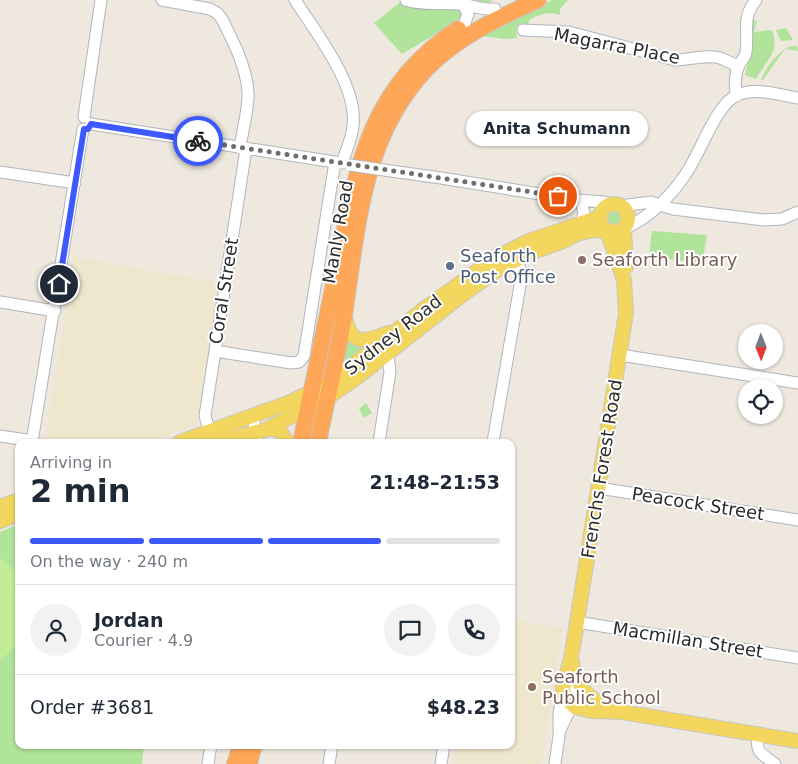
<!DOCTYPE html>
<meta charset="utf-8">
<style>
:root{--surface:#fff;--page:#f2f2f3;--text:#1f2937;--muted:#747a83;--line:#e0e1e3;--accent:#3d58fc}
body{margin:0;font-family:"DejaVu Sans",sans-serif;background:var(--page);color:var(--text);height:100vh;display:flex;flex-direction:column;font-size:19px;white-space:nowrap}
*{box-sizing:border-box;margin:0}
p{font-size:16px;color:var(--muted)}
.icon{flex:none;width:28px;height:28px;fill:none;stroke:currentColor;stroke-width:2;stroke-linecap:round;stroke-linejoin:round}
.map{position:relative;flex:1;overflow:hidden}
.details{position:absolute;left:15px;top:439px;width:500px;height:310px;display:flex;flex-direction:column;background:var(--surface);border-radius:10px;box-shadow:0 1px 4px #0004}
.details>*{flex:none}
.needle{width:32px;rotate:179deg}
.fabs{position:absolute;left:738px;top:324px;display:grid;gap:10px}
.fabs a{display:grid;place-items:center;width:45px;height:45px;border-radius:50%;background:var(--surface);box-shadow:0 1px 4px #0004;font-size:25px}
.pin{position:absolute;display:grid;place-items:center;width:42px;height:42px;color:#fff;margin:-21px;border:2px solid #fff;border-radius:50%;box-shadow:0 1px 5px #0007}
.courier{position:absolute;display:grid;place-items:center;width:50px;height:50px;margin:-25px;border:4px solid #3d58fc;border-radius:50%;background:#fff;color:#222;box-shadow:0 1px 6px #0007}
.bubble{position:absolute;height:35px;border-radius:18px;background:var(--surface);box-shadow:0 1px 4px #0004;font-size:16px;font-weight:700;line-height:35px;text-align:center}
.overview em{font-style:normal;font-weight:700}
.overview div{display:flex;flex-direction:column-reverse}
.overview{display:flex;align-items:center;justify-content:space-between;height:85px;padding:0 15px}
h1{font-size:32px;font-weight:700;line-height:38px}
.bar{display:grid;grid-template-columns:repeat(4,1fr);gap:8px 5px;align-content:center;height:60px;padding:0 15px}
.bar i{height:6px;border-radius:4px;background:var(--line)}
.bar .on{background:var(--accent)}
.bar p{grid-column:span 4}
.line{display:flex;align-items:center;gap:12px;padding:0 15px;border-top:1px solid var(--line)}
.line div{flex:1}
.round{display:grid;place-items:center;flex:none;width:52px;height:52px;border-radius:26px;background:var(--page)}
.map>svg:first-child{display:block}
.education{fill:#efe6ce}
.green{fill:#b0e49a}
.pitch{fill:#c4ec96}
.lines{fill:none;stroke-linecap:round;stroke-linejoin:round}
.minor-casing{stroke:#b2b4bf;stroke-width:13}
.major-casing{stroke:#c8c8c8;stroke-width:16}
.highway-casing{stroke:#c8c8c8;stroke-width:18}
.minor{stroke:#fff;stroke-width:11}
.major{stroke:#f2d65e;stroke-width:14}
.highway{stroke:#ffa758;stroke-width:16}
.minor-bridge-casing{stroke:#b2b4bf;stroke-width:13;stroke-linecap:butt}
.minor-bridge{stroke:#fff;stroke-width:11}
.done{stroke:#706e6a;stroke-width:5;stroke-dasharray:0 9}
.route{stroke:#3d58fc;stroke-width:6}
.education-dot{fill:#8d6e63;stroke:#fff;stroke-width:2}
.service-dot{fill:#5c6f8a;stroke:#fff;stroke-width:2}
.labels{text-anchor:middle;stroke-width:4;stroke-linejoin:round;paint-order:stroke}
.street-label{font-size:18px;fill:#2c2c2c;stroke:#fff}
.service-label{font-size:18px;fill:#4e5e75;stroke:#fff;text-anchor:start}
.education-label{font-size:18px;fill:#785e54;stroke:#fff;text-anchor:start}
</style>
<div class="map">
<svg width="798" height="764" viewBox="0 0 798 764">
<rect width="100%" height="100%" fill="#eee8de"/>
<!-- education -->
<path class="education" d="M74 257 219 283 197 425 149 442H45Z
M511 620 563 628 541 764H453L456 745H511Z"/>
<!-- green -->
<path class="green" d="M403 0H493L402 54 374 23Z
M552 0H568L560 9V15C549 11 540 14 530 19L528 24H519L516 29 517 38 504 39 482 36 491 28Z
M752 20 757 21 754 32 772 30C781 53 765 61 756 79L745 75 750 54Z
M786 28 793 40 781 41 776 30Z
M791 46H797L798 51 785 49 763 80H761C766 67 778 51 791 46Z
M606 220a8 8 0 1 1 16 0a8 8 0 1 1-16 0Z
M652 231 707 235 702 264 649 256Z
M347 340 374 344 342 369Z
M366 403 372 413 364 418 359 409Z
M19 524V745H144L142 764H0V532Z"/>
<!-- pitch -->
<path class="pitch" d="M0 558 16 572 19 578V638L17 643 0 662Z"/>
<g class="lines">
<defs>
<path id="minor" d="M162 0 210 9 217 13 222 19C233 41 247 68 248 93 249 109 242 131 240 148
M295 0C316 33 358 85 353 126 352 138 346 151 342 163
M406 0C423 6 442 2 459 4 472 5 481 10 495 9
M463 4 468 14 464 25
M523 30 569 32 675 60C688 60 708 54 720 58 726 60 732 64 738 66
M737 96C734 87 735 74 739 65 741 60 746 57 746 52 749 30 741 19 756 0
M84 117 101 0
M91 124 341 163
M377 169 441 178 577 200 604 202 613 204
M0 172 75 183
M581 202 584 213 581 223
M620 206 651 202 673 209 764 220 782 219 798 212
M625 228C649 218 671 196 685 175 700 155 715 105 737 95 756 87 779 95 798 98
M0 302 55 311
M215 351 291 363 299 362 304 356 335 162
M620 355 798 383
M253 416 257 442
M210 432 205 416 246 149
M0 436 33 441
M32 442 83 129
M379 442 390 372 387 348
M493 442 522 274 514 253
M599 488 798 520
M577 622 798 658
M560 730 572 705 571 680 574 672
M758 735C755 753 762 754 775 764
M208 764 211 745
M329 764 332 745
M441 764 444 745
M555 764C556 755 558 745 559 736 560 722 556 709 565 697"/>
<path id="major" d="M600 218a14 14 0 1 1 28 0a14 14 0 1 1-28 0Z
M624 228 626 267
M607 231 624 280 626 313 577 622 571 658 563 689 565 697 575 707 592 711 622 712 798 741
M345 316C350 347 365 342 389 333
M265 430C279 427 281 431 287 442
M180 442 288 403 330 383 424 309 497 257 529 241 600 217
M217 442 265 430 327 398 355 379 462 295 503 266 533 252 566 240C576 232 593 230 606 230
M0 507 19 500
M0 521 19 514
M571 659C577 686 586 699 612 709"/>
<path id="highway" d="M301 442C312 388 324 334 335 279 356 178 363 91 458 29
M318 442C327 398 338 354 345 309 358 222 363 136 426 69 457 37 498 18 538 0
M235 764 241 745
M249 764 254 745"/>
</defs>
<!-- minor casing -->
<use href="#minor" class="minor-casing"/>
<!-- major casing -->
<use href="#major" class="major-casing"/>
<!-- highway casing -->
<use href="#highway" class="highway-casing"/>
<!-- minor -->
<use href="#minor" class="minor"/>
<!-- major -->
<use href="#major" class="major"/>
<!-- highway -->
<use href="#highway" class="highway"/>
<defs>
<path id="minor-bridge" d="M350 165 377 169"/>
</defs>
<!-- minor-bridge casing -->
<use href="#minor-bridge" class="minor-bridge-casing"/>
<!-- minor-bridge -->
<use href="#minor-bridge" class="minor-bridge"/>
</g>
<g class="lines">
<!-- done -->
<path class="done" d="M198 141 558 196"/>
<!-- route -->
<path class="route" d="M59 284 84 129H88L91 124 198 141"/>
</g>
<!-- markers -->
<g class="education-dot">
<circle cx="582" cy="260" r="5"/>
<circle cx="532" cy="687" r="5"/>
</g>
<circle class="service-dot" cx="450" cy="266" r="5"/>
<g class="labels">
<!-- street labels -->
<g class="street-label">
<text transform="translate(617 46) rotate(11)" y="6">Magarra Place</text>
<text transform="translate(338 232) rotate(-80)" y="6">Manly Road</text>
<text transform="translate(224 291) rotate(-81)" y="6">Coral Street</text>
<text transform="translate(393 335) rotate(-38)" y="6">Sydney Road</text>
<text transform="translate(602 469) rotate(-81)" y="6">Frenchs Forest Road</text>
<text transform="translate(698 504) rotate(9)" y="6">Peacock Street</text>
<text transform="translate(688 640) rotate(9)" y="6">Macmillan Street</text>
</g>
<!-- service labels -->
<g class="service-label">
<text x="460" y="262">Seaforth<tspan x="460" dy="21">Post Office</tspan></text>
</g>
<!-- education labels -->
<g class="education-label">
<text x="592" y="266">Seaforth Library</text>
<text x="542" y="683">Seaforth<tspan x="542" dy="21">Public School</tspan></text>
</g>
</g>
</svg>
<div class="fabs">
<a><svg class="needle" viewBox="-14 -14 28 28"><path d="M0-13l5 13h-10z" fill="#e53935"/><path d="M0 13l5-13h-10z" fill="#747a83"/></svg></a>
<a><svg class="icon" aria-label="locate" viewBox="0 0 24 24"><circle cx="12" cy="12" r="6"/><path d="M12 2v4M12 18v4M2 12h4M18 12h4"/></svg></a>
</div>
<div class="pin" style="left:558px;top:196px;background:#ea580c"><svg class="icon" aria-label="bag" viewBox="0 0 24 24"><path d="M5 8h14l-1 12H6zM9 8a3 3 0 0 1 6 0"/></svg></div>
<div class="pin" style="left:59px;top:284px;background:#1f2937"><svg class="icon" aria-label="home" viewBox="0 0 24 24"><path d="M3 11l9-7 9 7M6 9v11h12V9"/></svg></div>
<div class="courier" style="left:198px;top:141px"><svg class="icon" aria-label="bike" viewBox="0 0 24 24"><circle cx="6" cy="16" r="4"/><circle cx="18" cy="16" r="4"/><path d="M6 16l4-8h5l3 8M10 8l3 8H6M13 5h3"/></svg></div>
<div class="bubble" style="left:466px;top:111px;width:182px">Anita Schumann</div>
<section class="details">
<div class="overview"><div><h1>2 min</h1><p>Arriving in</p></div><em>21:48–21:53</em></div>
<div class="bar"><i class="on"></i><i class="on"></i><i class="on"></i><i></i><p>On the way · 240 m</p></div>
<div class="line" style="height:90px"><a class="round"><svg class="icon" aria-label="person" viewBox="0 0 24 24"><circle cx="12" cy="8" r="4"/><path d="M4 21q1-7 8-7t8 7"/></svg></a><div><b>Jordan</b><p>Courier · 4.9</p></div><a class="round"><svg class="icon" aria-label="chat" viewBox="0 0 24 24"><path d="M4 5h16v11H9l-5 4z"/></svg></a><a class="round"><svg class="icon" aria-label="phone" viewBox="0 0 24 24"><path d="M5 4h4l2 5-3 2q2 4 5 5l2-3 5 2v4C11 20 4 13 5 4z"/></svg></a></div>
<div class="line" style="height:65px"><div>Order #3681</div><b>$48.23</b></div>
</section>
</div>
